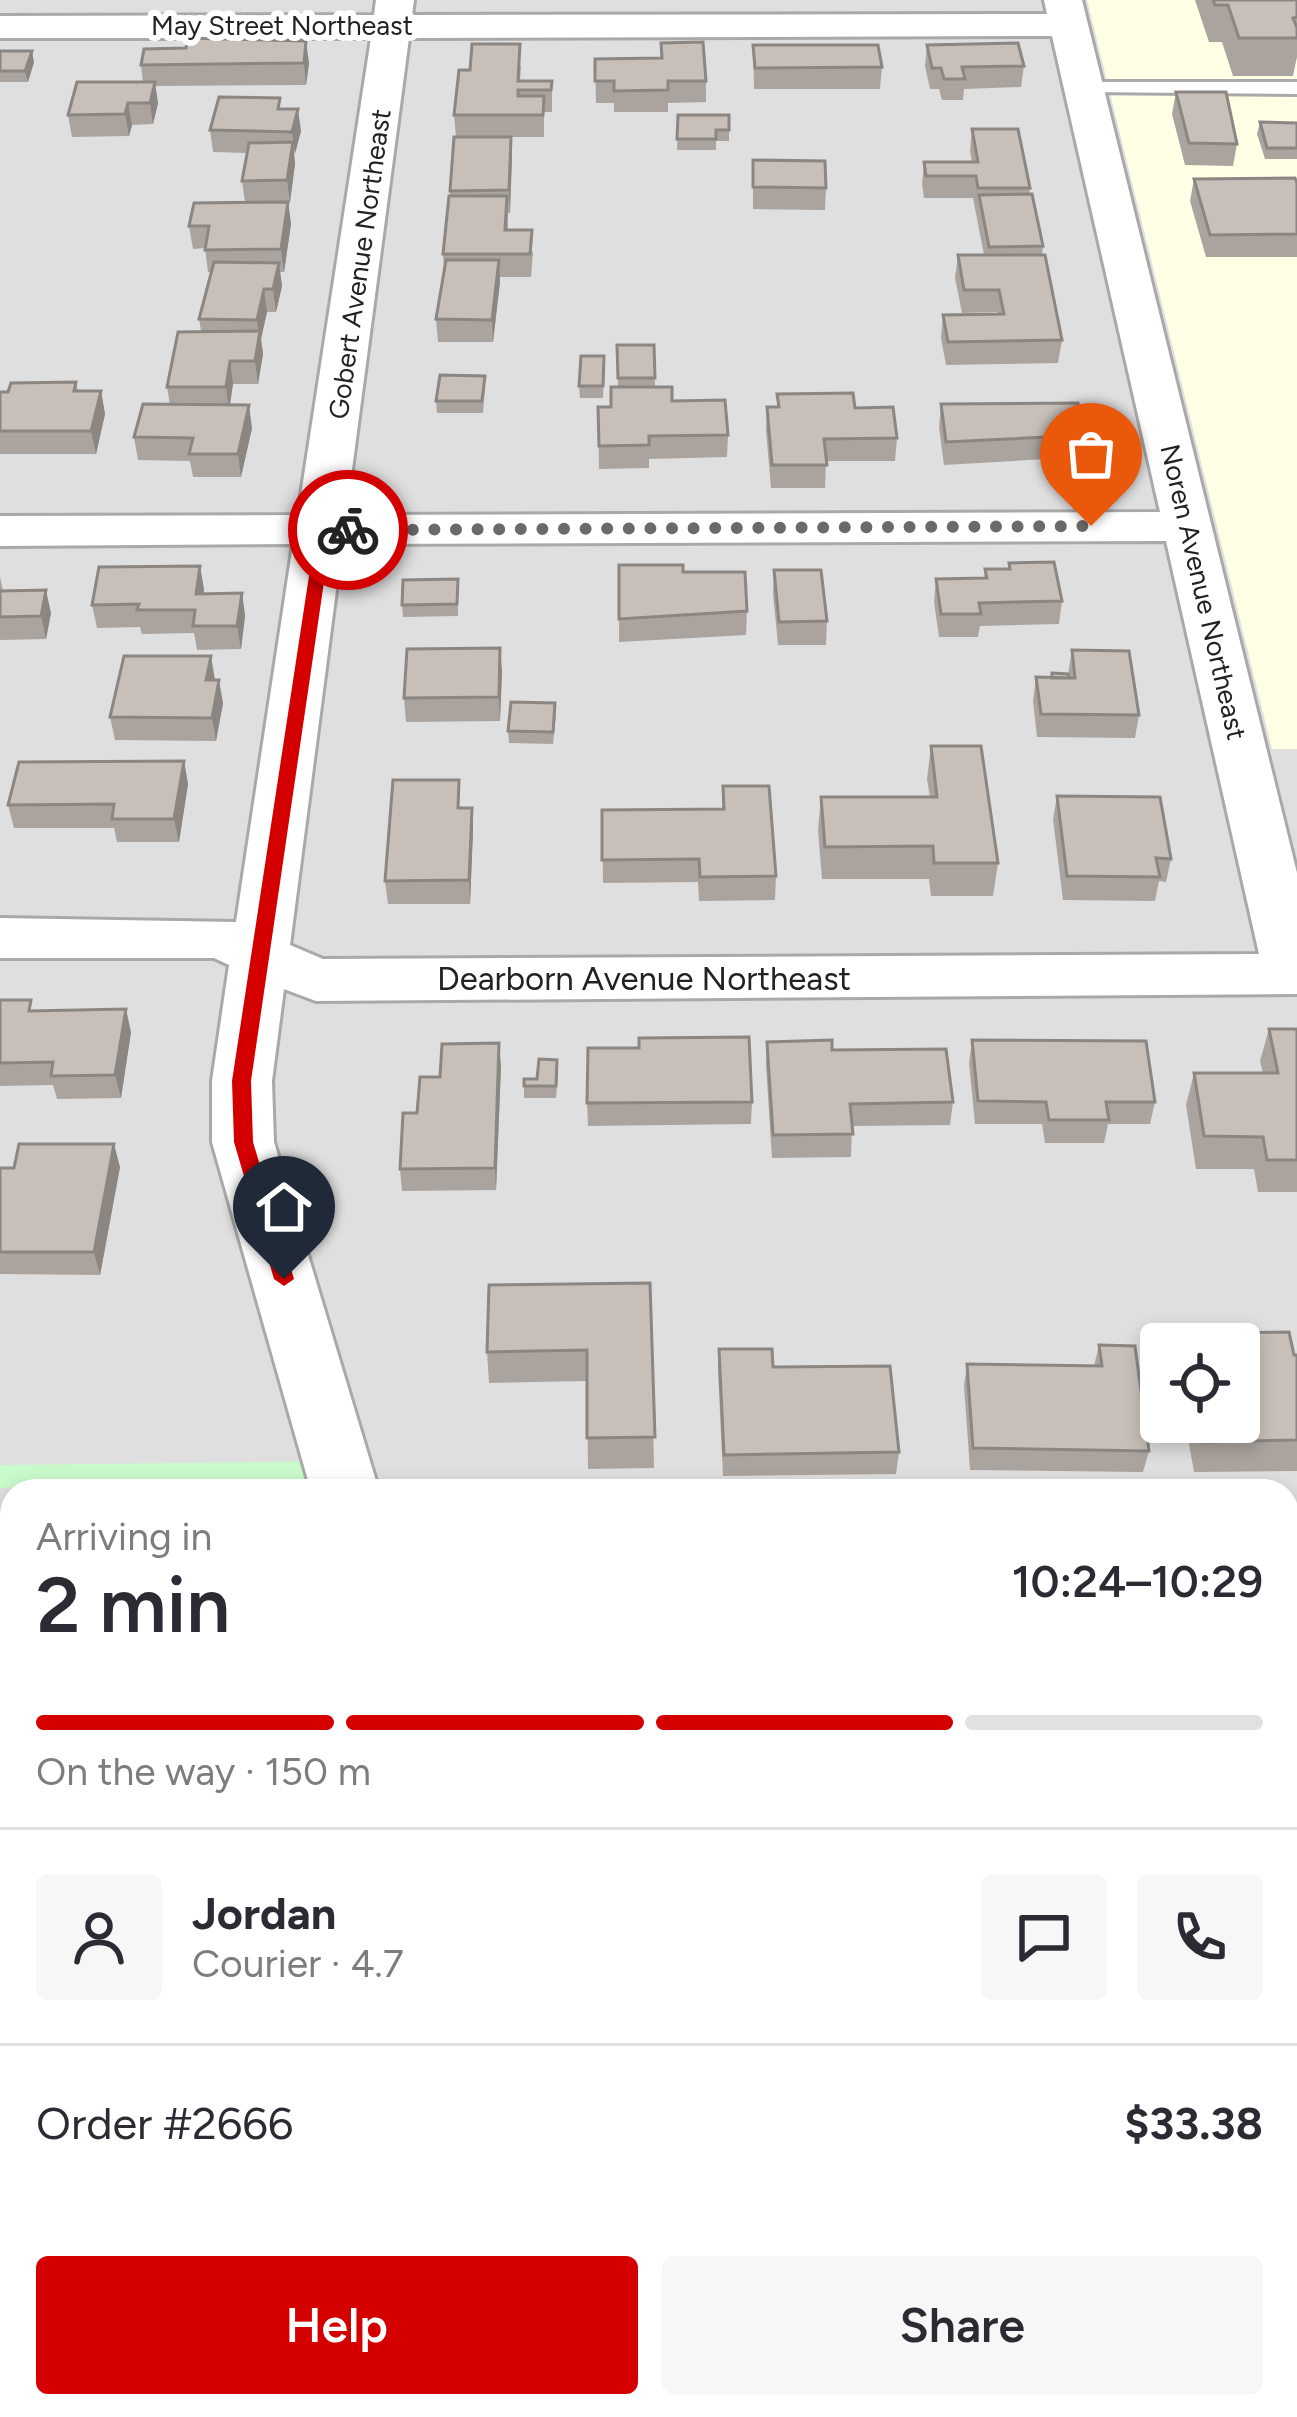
<!DOCTYPE html>
<meta charset="utf-8">
<style>
:root{--surface:#fff;--page:#f7f7f7;--text:#2b2b33;--muted:#7c7c81;--line:#e1e1e2;--accent:#d40000}
body{margin:0;font-family:Figtree,sans-serif;background:var(--page);color:var(--text);height:100vh;display:flex;flex-direction:column;font-size:45px;white-space:nowrap}
*{box-sizing:border-box;margin:0}
p{font-size:39px;color:var(--muted)}
.icon{flex:none;width:66px;height:66px;fill:none;stroke:currentColor;stroke-width:2;stroke-linecap:round;stroke-linejoin:round}
.map{position:relative;flex:1;overflow:hidden}
.side{position:absolute;left:0px;top:1479px;width:1299px;height:939px;display:flex;flex-direction:column;background:var(--surface);border-radius:36px 36px 0 0;box-shadow:0 6px 18px #0003}
.side>*{flex:none}
.tools{position:absolute;left:1140px;top:1323px;display:grid;gap:24px}
.tools a{display:grid;place-items:center;width:120px;height:120px;border-radius:12px;background:var(--surface);box-shadow:0 6px 18px #0003;font-size:60px}
.pin{position:absolute;display:grid;place-items:center;width:102px;height:102px;color:#fff;margin:-123px -51px;border-radius:50% 50% 50% 0;rotate:-45deg;box-shadow:0 0 12px #0007}
.pin .icon{rotate:45deg}
.courier{position:absolute;display:grid;place-items:center;width:120px;height:120px;margin:-60px;border:9px solid #d40000;border-radius:50%;background:#fff;color:#222;box-shadow:0 3px 15px #0007}
.summary em{font-style:normal;font-weight:600}
.summary div{display:flex;flex-direction:column-reverse}
.summary{display:flex;align-items:center;justify-content:space-between;height:204px;padding:0 36px}
h1{font-size:78px;font-weight:600;line-height:90px}
.bar{display:grid;grid-template-columns:repeat(4,1fr);gap:18px 12px;align-content:center;height:144px;padding:0 36px}
.bar i{height:15px;border-radius:9px;background:var(--line)}
.bar .current{background:var(--accent)}
.bar p{grid-column:span 4}
.line{display:flex;align-items:center;gap:30px;padding:0 36px;border-top:3px solid var(--line)}
.line div{flex:1}
.round{display:grid;place-items:center;flex:none;width:126px;height:126px;border-radius:12px;background:var(--page)}
.primary-button{display:flex;gap:24px;margin-top:auto;padding:24px 36px}
.primary-button a{flex:1;height:138px;border-radius:12px;background:var(--accent);color:#fff;font-size:48px;font-weight:600;line-height:138px;text-align:center}
.primary-button a+a{background:var(--page);color:var(--text)}
.map>svg:first-child{display:block}
.residential{fill:#e0dfdf;fill-rule:evenodd}
.education{fill:#ffffe5}
.park{fill:#c8facc}
.lines{fill:none;stroke-linecap:round;stroke-linejoin:round}
.service-casing{stroke:#a9a9a9;stroke-width:6}
.minor-casing{stroke:#a9a9a9;stroke-width:6}
.service{fill:#fff;fill-rule:evenodd}
.minor{fill:#fff;fill-rule:evenodd}
.wall{fill:#aba49e}
.shaded-wall{fill:#8b8681}
.building{fill:#c7bfb8;stroke:#8b8681;stroke-width:3}
.route{fill:#d40000}
.done{stroke:#6b6a68;stroke-width:12;stroke-dasharray:0 21.6}
.labels{text-anchor:middle;stroke-width:12;stroke-linejoin:round;paint-order:stroke}
.far-street-label{font-size:27px;fill:#222;stroke:#fff}
.street-label{font-size:33px;fill:#222;stroke:#fff}
</style>
<div class="map">
<svg width="1297" height="2417" viewBox="0 0 1297 2417">
<rect width="100%" height="100%" fill="#f2efe9"/>
<!-- residential -->
<path class="residential" d="M0 0H1297V2417H0ZM1161 1344H1239V1422H1161ZM12 1491H1287V2406H12Z"/>
<!-- education -->
<path class="education" d="M1087 0H1297V749H1272Z"/>
<!-- park -->
<path class="park" d="M338 1461 344 1485 0 1488V1465Z"/>
<g class="lines">
<defs>
<path id="service" d="M1076 82H1297V94L1083 92 1076 90Z"/>
<path id="minor" d="M376 0H414L412 15 1047 14 1044 0H1082L1297 873V994L316 1001 284 989 272 1081 274 1142 379 1491H311L212 1142V1081L229 965 214 958H0V918L236 922 293 544 0 546V516L298 515 371 38H0V16L374 15ZM1052 36 1160 512 346 515 409 38ZM1166 541 1259 954 323 959 290 945 342 544Z
M1287 1561H1297V1623H1287Z
M262 2406H350L349 2417H261Z"/>
</defs>
<!-- service casing -->
<use href="#service" class="service-casing"/>
<!-- minor casing -->
<use href="#minor" class="minor-casing"/>
<!-- service -->
<use href="#service" class="service"/>
<!-- minor -->
<use href="#minor" class="minor"/>
</g>
<!-- wall -->
<path class="wall" d="M1195 0H1297V57L1293 76H1233L1222 42H1209Z
M661 43 706 81V102L668 103V112H614V103H596L595 59 661 58Z
M753 45 882 67 880 89H754Z
M927 45 1024 66 1021 87 964 89 963 100H942L939 89H930L925 66Z
M0 51 34 62 28 82H0Z
M309 63 306 85 155 86 158 103 153 124 132 125 129 136 72 137 68 115 143 82 141 65Z
M521 66 520 81H552V112H544V137H456L454 115Z
M1176 92 1237 144 1233 166 1185 165 1172 114Z
M282 109 301 131 294 154 295 164 290 202H288L291 224 284 272H280L282 286 276 312H267L261 339 263 354 258 384H233L230 405 252 428 241 477H193L190 461 138 460 134 437 170 405 167 387 201 331 199 319 211 272H208L205 248 193 249 189 226 245 202 242 181 247 153 213 152 210 130Z
M678 115H729V141H716V150H677Z
M1260 122 1297 123V159H1265L1257 134Z
M972 129 1030 188 1029 194 1043 246 1042 255 1062 340 1058 363 946 365 941 338 943 315 997 314V312L962 313 955 278 958 255H984L973 198H924L922 184 924 162H972L970 151Z
M511 137 510 213H508V230L533 252 531 277H500L493 342H438L436 319 444 270 443 254 450 191Z
M753 160 826 188 825 210 753 209Z
M1194 179 1297 183V257H1206L1190 201Z
M617 345H654L655 387 672 401 728 435 727 457 649 459V468L599 469 598 407H611L618 387Z
M604 356 603 398H580L579 386Z
M76 382 78 391H101L105 414 96 454H0V392Z
M485 387 483 413H437L436 401Z
M777 394 855 408 897 438 895 461H826L825 488H771L766 430 767 407H777Z
M941 404 1086 435 1082 457 944 465 939 427Z
M1009 563 1062 601 1059 624 980 626 978 637H939L934 602 936 579 984 578 985 569H1008Z
M619 565 683 572 747 611 746 635 619 642Z
M200 566 204 594 242 593 245 616 241 649 197 650 194 633 142 634 140 627 97 628 92 605Z
M774 570 827 621 826 645H778L773 594Z
M0 577 3 590 51 613 46 639 0 640Z
M458 579V616L403 617 402 605Z
M1072 650 1139 715 1135 738 1037 737 1033 701 1036 677 1051 678 1052 673 1068 674Z
M502 671 500 721 406 722 404 698Z
M215 680 223 703 216 741 115 740 110 717Z
M556 715 553 744 509 743 508 731Z
M931 746 998 863 993 896H931L929 879H822L818 830 821 797H930L927 779Z
M184 761 188 784 179 842H117L114 828H14L8 805Z
M723 786 776 876 775 900 699 901 698 882 603 883 602 810 722 809Z
M1057 796 1171 859 1166 882 1159 881 1155 901 1063 900 1053 819Z
M461 808H472L473 831 470 904H388L385 881Z
M0 1000 34 1011 131 1032 121 1098 57 1099 53 1085 0 1086Z
M1269 1029H1297V1192H1258L1254 1169H1196L1186 1105 1194 1073H1263L1260 1061Z
M972 1040 1155 1102 1150 1124H1108L1104 1143H1045L1042 1124H975L969 1063Z
M767 1042 832 1050 953 1102 950 1125 852 1126 851 1157 772 1158 766 1065Z
M639 1048 752 1102 751 1124 588 1126 587 1103Z
M501 1066 496 1190 402 1191 400 1169 417 1113 440 1077Z
M558 1072 556 1098H524V1086Z
M120 1167 100 1275 0 1274V1168Z
M650 1283 654 1468 588 1469 587 1381 489 1383 487 1352Z
M1289 1332 1294 1355H1297V1471L1194 1472 1185 1422H1239V1344H1180L1182 1334Z
M1099 1345 1149 1451 1143 1472 970 1470 964 1386 967 1364 1094 1366Z
M719 1349 773 1367 899 1452 896 1474 723 1476 718 1371Z
M1297 1734V1968H1287V1735Z
M12 1913V2087H0V1914H12Z
M0 2113H12V2358L0 2359Z
M1053 2406H1287L1297 2417H1048Z"/>
<!-- shaded-wall -->
<path class="shaded-wall" d="M306 41 309 63 306 85 304 63Z
M32 51 34 62 28 82 25 71Z
M155 82 158 103 153 124 150 103Z
M128 103 132 125 129 136 125 114Z
M298 109 301 131 295 154 292 132Z
M511 137 512 159 510 213 509 190Z
M293 142 295 164 290 202 287 180Z
M288 202 291 224 284 272 281 249Z
M499 260 500 283 493 342 492 320Z
M279 263 282 286 276 312 273 289Z
M264 289 267 312 261 339 263 354 258 384 255 361 259 335 257 320Z
M230 361 233 384 229 409 226 387Z
M101 391 105 414 96 454 91 431Z
M249 405 252 428 241 477 238 454Z
M200 566 204 589 200 617 196 594Z
M46 590 51 613 46 639 41 616Z
M242 593 245 616 241 649 237 626Z
M500 648 502 671 500 721 499 697Z
M211 656 215 680H206Z
M219 680 223 703 216 741 212 718Z
M184 761 188 784 179 842 174 819Z
M472 808 473 831 470 904 469 880Z
M126 1009 131 1032 121 1098 115 1075Z
M499 1043 501 1066 496 1190 495 1168Z
M114 1144 120 1167 100 1275 94 1252Z"/>
<!-- building -->
<path class="building" d="M1213 0H1297V17L1293 18 1297 28V38H1239L1228 5H1215Z
M188 38 306 41 304 63 141 65 144 49 186 48Z
M703 42 706 81H668V90L614 91V81H595V59L662 58 661 43Z
M1018 43 1024 66 962 67 965 79H944L941 68H932L927 45Z
M472 44H520L518 81H552L551 90H518V96H544L543 115H454L459 70H470Z
M753 45H878L882 67 755 68Z
M0 51H32L25 71H0Z
M77 82H155L150 103H128L125 114 68 115Z
M1176 92H1226L1237 144 1189 143Z
M219 97 280 98 278 109H298L292 132 210 130Z
M678 115H729V130H716V139H677Z
M1260 122 1297 123V148H1267Z
M972 129H1018L1030 188H978L976 176H926L924 162H978Z
M454 137H511L509 190 450 191Z
M293 142 287 180 242 181 249 143Z
M753 160 825 161 826 188 753 187Z
M1295 178 1297 183V234L1210 235 1194 179Z
M1032 194 1043 246 989 247 979 195Z
M449 196H507L505 230H532L530 254H443Z
M288 202 281 249 205 250 209 226H189L194 203Z
M958 255H1045L1062 340 948 342 943 315 1004 314 999 290H964Z
M446 260H499L492 320 436 319Z
M214 262 279 263 273 289H264L257 320 199 319Z
M260 331 255 361H230L226 387H167L178 332Z
M617 345H654L655 378H618Z
M581 356H604L603 386H579Z
M440 375 485 376 482 401H436Z
M76 382 74 391H101L91 431H0V392H8L11 383Z
M611 387H672V401L725 400 728 435 649 436V445L599 446 598 407H611Z
M853 393 855 408 893 407 897 438 824 439 827 465H772L767 407H779L777 394Z
M1078 403 1086 435 946 442 941 404Z
M143 404 249 405 238 454H189L193 438 134 437Z
M1054 562 1062 601 979 603 981 614H941L936 579 987 578 985 569H1010L1009 563Z
M619 565H683V572H745L747 611 619 619Z
M200 566 196 594 242 593 237 626H193L195 610H137L139 604 92 605 99 567Z
M774 570H821L827 621 779 622Z
M458 579 457 604 402 605 403 580Z
M46 590 41 616 0 617V591Z
M500 648 499 697 404 698 407 649Z
M1072 650 1129 651 1139 715 1041 714 1036 677 1075 678Z
M124 656H211L206 680H219L212 718 110 717Z
M1052 673 1068 674 1069 678H1052Z
M511 702 555 703 553 732 508 731Z
M931 746H981L998 863H934L933 846 825 847 821 797H937Z
M184 761 174 819H112L114 804 8 805 19 762Z
M393 780H459L458 808H472L469 880 385 881Z
M723 786H769L776 876 700 877 699 859 602 860V810L724 809Z
M1057 796 1160 797 1171 859 1156 858 1160 877 1067 876Z
M0 1000H31L29 1011 126 1009 115 1075 51 1076 53 1062 0 1063Z
M1269 1029H1297V1160H1267L1263 1137 1204 1136 1194 1073H1278Z
M749 1037 752 1102 587 1103 588 1048H639V1038Z
M832 1040V1050L946 1049 953 1102 850 1104 853 1134 773 1135 767 1042Z
M972 1040 1146 1041 1155 1102H1106L1109 1120H1049L1046 1102 978 1101Z
M499 1043 495 1168 400 1169 403 1113H417L420 1077H440L442 1044Z
M539 1059 557 1060 556 1086H524V1079H537Z
M19 1144H114L94 1252H0V1168H14Z
M650 1283 655 1437 587 1438V1350L487 1352 489 1285Z
M1289 1332 1294 1355H1297V1440L1203 1442 1199 1422H1239V1344H1184L1182 1334Z
M1099 1345 1135 1346 1149 1451 973 1448 967 1364 1102 1366Z
M719 1349H772L773 1367 890 1366 899 1452 724 1455Z
M205 1487 204 1491H83V1490Z
M1297 1734V1943H1287V1735Z
M12 1913V2063H0V1914H12Z
M0 2113H12V2338H0Z
M1287 2398H1297V2417H1057L1056 2406H1287Z
M740 2406H1015L1016 2417H740Z
M476 2410H592V2417H476Z"/>
<!-- route -->
<path class="route" d="M348 525 353 533 331 534 251 1081 253 1142 294 1279 284 1286 274 1279 234 1142 232 1081 316 530Z"/>
<g class="lines">
<!-- done -->
<path class="done" d="M348 530 1091 526"/>
</g>
<g class="labels">
<!-- far-street labels -->
<g class="far-street-label">
<text x="282" y="35">May Street Northeast</text>
<text transform="translate(360 264) rotate(-82)" y="9">Gobert Avenue Northeast</text>
<text transform="translate(1203 592) rotate(77)" y="9">Noren Avenue Northeast</text>
</g>
<!-- street labels -->
<g class="street-label">
<text x="644" y="990">Dearborn Avenue Northeast</text>
</g>
</g>
</svg>
<div class="tools">
<a><svg class="icon" aria-label="locate" viewBox="0 0 24 24"><circle cx="12" cy="12" r="6"/><path d="M12 2v4M12 18v4M2 12h4M18 12h4"/></svg></a>
</div>
<div class="pin" style="left:1091px;top:526px;background:#ea580c"><svg class="icon" aria-label="bag" viewBox="0 0 24 24"><path d="M5 8h14l-1 12H6zM9 8a3 3 0 0 1 6 0"/></svg></div>
<div class="pin" style="left:284px;top:1279px;background:#1f2937"><svg class="icon" aria-label="home" viewBox="0 0 24 24"><path d="M3 11l9-7 9 7M6 9v11h12V9"/></svg></div>
<div class="courier" style="left:348px;top:530px"><svg class="icon" aria-label="bike" viewBox="0 0 24 24"><circle cx="6" cy="16" r="4"/><circle cx="18" cy="16" r="4"/><path d="M6 16l4-8h5l3 8M10 8l3 8H6M13 5h3"/></svg></div>
<section class="side">
<div class="summary"><div><h1>2 min</h1><p>Arriving in</p></div><em>10:24–10:29</em></div>
<div class="bar"><i class="current"></i><i class="current"></i><i class="current"></i><i></i><p>On the way · 150 m</p></div>
<div class="line" style="height:216px"><a class="round"><svg class="icon" aria-label="person" viewBox="0 0 24 24"><circle cx="12" cy="8" r="4"/><path d="M4 21q1-7 8-7t8 7"/></svg></a><div><b>Jordan</b><p>Courier · 4.7</p></div><a class="round"><svg class="icon" aria-label="chat" viewBox="0 0 24 24"><path d="M4 5h16v11H9l-5 4z"/></svg></a><a class="round"><svg class="icon" aria-label="phone" viewBox="0 0 24 24"><path d="M5 4h4l2 5-3 2q2 4 5 5l2-3 5 2v4C11 20 4 13 5 4z"/></svg></a></div>
<div class="line" style="height:156px"><div>Order #2666</div><b>$33.38</b></div>
<div class="primary-button"><a>Help</a><a>Share</a></div>
</section>
</div>
